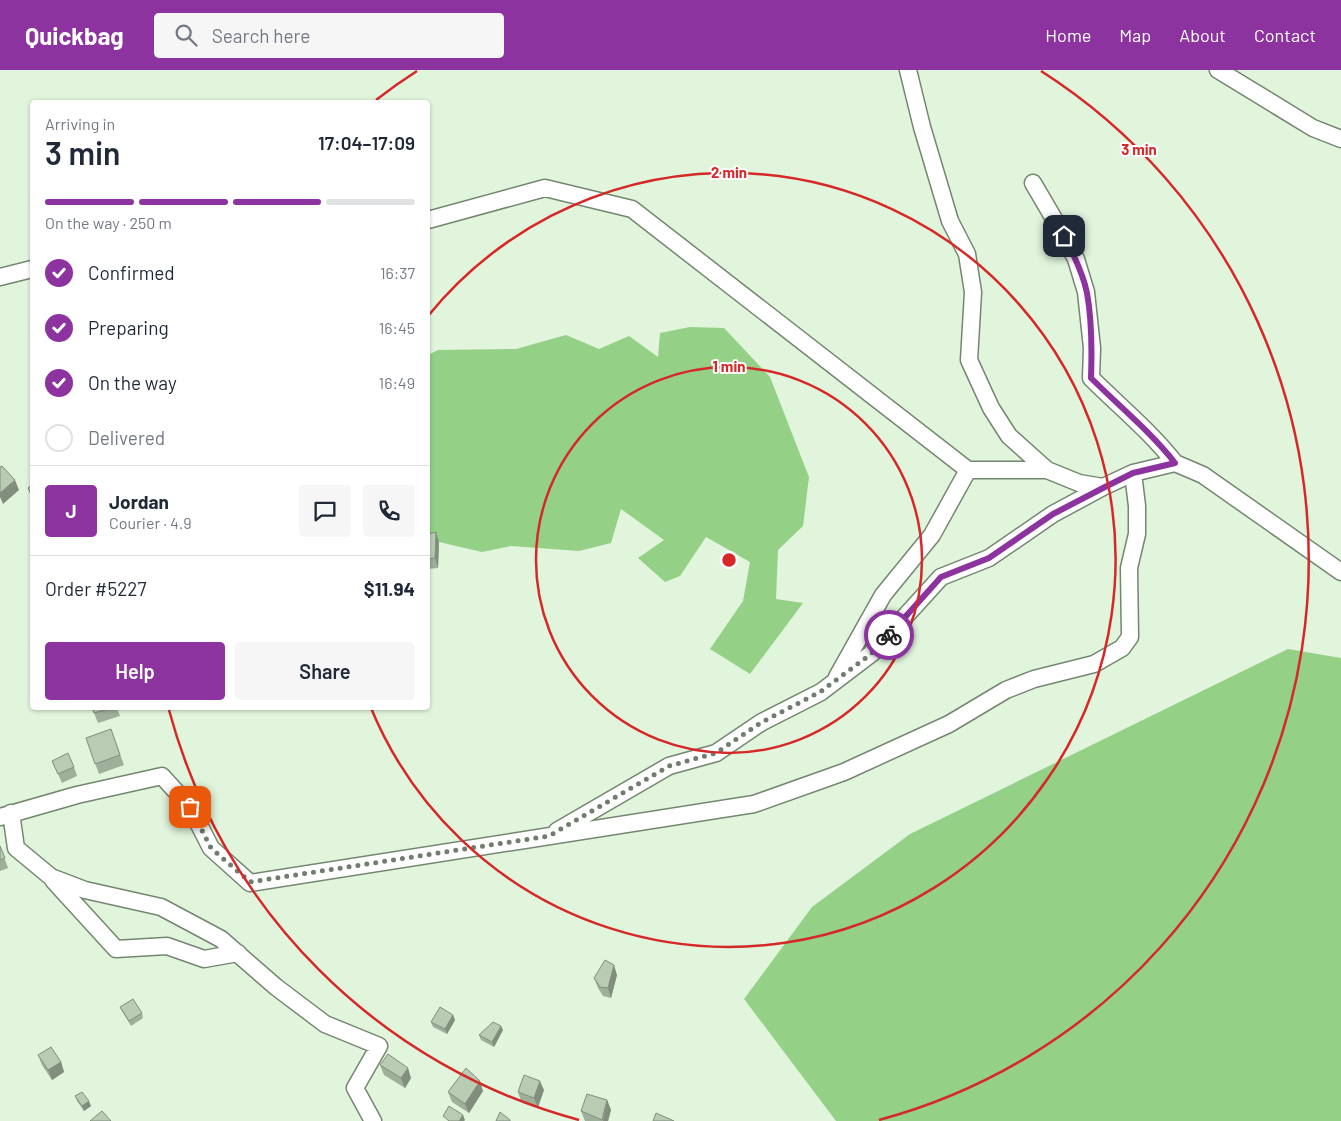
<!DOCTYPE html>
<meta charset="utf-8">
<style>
:root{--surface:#fff;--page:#f6f6f7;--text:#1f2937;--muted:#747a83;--line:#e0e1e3;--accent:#8c339f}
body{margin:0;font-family:Barlow,sans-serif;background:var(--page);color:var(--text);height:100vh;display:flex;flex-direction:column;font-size:19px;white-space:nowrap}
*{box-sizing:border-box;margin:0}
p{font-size:16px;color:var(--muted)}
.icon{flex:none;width:28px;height:28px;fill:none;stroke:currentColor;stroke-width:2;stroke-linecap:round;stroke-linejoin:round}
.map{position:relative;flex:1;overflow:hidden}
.sheet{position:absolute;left:30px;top:30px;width:400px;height:610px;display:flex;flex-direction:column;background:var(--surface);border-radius:5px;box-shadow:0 1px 4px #0004}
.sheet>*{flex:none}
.pin{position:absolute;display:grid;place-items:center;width:42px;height:42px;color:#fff;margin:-21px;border-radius:10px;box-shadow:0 2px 8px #0006}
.courier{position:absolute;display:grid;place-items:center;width:50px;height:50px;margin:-25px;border:4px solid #8c339f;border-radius:50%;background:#fff;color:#222;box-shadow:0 1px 6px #0007}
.summary em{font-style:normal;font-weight:600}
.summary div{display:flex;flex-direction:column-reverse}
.summary{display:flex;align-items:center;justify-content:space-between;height:85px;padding:0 15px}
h1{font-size:32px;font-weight:600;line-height:38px}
.bar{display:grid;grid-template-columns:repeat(4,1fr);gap:8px 5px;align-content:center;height:60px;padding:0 15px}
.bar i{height:6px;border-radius:4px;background:var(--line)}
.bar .selected{background:var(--accent)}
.bar p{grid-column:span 4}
.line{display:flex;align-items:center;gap:12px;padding:0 15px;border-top:1px solid var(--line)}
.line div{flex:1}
.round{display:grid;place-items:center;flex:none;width:52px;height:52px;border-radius:5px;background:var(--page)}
ol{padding:0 15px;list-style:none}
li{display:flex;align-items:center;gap:15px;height:55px}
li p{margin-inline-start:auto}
li .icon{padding:5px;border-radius:50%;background:var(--accent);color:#fff;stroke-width:4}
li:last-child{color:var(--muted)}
li i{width:28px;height:28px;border:2px solid var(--line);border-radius:50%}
.primary-button{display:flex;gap:10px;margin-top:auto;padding:10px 15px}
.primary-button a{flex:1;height:58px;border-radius:5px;background:var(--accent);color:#fff;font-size:20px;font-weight:600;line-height:58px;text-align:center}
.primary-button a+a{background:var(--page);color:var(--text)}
header{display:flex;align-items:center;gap:30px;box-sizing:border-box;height:70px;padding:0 25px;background:var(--accent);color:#fff}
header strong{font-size:24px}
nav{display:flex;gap:28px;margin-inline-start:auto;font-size:18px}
.search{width:350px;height:45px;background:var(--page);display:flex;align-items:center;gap:12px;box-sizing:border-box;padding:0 18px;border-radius:5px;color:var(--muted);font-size:19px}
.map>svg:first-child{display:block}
.forest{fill:#95d087}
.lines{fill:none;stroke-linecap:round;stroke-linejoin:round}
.street-casing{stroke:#748670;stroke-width:19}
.street{stroke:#fff;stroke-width:16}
.wall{fill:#9eaf9a}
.shaded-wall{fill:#818e7d}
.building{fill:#b8cbb3;stroke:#818e7d}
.done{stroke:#717d6e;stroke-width:5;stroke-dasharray:0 9}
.route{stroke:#8c339f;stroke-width:6}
.ring{fill:none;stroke:#d62828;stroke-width:2.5}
.centre{fill:#d62828;stroke:#fff;stroke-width:2.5}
.ring-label{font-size:15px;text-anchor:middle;font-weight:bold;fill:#d62828;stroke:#fff;stroke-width:4;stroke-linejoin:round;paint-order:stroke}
</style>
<header>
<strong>Quickbag</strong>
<div class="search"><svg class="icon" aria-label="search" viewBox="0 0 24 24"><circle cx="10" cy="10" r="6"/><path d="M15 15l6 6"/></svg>Search here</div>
<nav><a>Home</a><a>Map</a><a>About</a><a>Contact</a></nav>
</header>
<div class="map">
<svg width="1341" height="1051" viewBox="0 0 1341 1051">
<rect width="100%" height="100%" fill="#e1f5dc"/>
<!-- forest -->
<path class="forest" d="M690 257 724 258 770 307 809 407 803 456 778 480 776 529 803 533 750 604 710 579 743 531 750 492 706 467 680 506 665 512 638 488 664 470 621 439 611 473 579 481 511 476 482 482 439 472 428 477V285L438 280 516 279 566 265 599 279 629 266 658 287 660 263Z
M1288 579 1341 588V1051H836L744 929 812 837 910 764Z"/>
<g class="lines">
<defs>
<path id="street" d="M908 0 922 57 950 151 967 184 973 222 969 290 991 338 1009 366 1047 400 1079 413 1103 417 1133 403 1175 393 1203 405 1341 502
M1218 0 1313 58 1341 69
M1033 113 1057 154 1076 189 1086 222 1092 278 1091 308C1119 336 1151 362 1175 393
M428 150 545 118 632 139 968 400H1047
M0 207 32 199
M837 607 883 525 932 465 968 400
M11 743 16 778 51 807 85 820 161 837 221 869 276 917 325 954 379 976 355 1018 373 1051
M0 747 77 725 162 706 190 737 211 778 250 813 754 734 844 702 949 654 1006 620 1034 609 1094 594 1122 578 1130 567 1129 498 1137 464V436L1133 403
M557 761 669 696 716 683 762 652 821 622 871 584 941 507 989 488 1053 444 1103 417
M53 810 116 879 167 876 204 889 238 883"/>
</defs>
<!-- street casing -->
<use href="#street" class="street-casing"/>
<!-- street -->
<use href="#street" class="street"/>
</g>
<!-- wall -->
<path class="wall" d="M32 415V430L28 418Z
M436 462 439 472 438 498 428 499V464Z
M92 638H117L120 646 98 653Z
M111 659 124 695 99 704 86 668Z
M52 691 74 697 77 706 62 713Z
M0 776 8 798 0 801Z
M617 905 611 928 603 926 598 918 594 908Z
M120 937 142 943 143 948 131 956 122 941Z
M453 945 455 950 447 964 433 957 431 952Z
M503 960 494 977 481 970 479 965Z
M38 985 61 992 64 1002 52 1010 42 995Z
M380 995 411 1008 405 1018 384 1005Z
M544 1020 538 1037 521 1031 518 1022Z
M483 1021 469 1043 452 1032 448 1022Z
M75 1026 91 1036 84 1041 77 1031Z
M607 1030 611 1040 608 1051H585L581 1041Z"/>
<!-- shaded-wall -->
<path class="shaded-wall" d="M15 410 19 420 3 434 0 427V423Z
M436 462 439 472 438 498 435 488Z
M614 895 617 905 611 928 608 918Z
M453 945 455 950 447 964 445 959Z
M501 956 503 960 494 977 492 972Z
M61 992 64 1002 52 1010 48 1000Z
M408 998 411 1008 405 1018 401 1008Z
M480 1011 483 1021 469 1043 465 1034Z
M540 1011 544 1020 538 1037 534 1028Z
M607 1030 611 1040 608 1051H603Z
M89 1031 91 1036 84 1041 82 1036Z
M463 1045 465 1050 464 1051H459Z"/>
<!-- building -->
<path class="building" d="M2 396 15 410 0 423V397Z
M32 415V425L28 418Z
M436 462 435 488 428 489V464Z
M92 638H112L94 643Z
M111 659 120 685 95 694 86 668Z
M68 683 74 697 58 704 52 691Z
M0 776 5 788 0 790Z
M605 890 614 895 608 918 600 917 594 908Z
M133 929 142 943 129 951 120 937Z
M440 937 453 945 445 959 431 952Z
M493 952 501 956 492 972 479 965Z
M51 977 61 992 48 1000 38 985Z
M388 984 408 998 401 1008 380 995Z
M466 998 480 1011 465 1034 448 1022Z
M524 1005 540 1011 534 1028 518 1022Z
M82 1022 89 1031 82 1036 75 1026Z
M587 1024 607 1030 602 1050 581 1041Z
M449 1036 463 1045 459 1051H449L443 1046Z
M102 1041 111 1051H90Z
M500 1042 510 1050V1051H496Z
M656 1043 674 1051H653Z"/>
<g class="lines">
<!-- done -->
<path class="done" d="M190 737 211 778 250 812 549 766 669 696 716 683 762 652 820 622 871 584 889 565"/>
<!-- route -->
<path class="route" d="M889 565 941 507 989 488 1053 444 1103 418 1133 403 1175 393C1151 362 1119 336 1091 308 1092 280 1092 250 1087 223 1083 203 1073 183 1064 166"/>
</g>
<!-- distance rings -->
<g class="ring">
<circle cx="729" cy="490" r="193"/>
<path d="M428 246A387 387 0 1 1 371 638"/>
<path d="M579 1050A580 580 0 0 1 169 640M376 30A580 580 0 0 1 417 1M1041 1A580 580 0 0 1 879 1050"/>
</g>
<circle cx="729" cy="490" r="8" class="centre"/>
<g class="ring-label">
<text x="1139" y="85">3 min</text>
<text x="729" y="108">2 min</text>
<text x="729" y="302">1 min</text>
</g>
</svg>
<div class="pin" style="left:190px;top:737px;background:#ea580c"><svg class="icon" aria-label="bag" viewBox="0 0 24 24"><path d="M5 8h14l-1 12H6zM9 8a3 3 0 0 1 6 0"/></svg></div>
<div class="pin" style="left:1064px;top:166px;background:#1f2937"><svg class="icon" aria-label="home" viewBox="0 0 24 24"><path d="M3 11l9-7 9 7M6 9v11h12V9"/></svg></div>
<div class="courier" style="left:889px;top:565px"><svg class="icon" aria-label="bike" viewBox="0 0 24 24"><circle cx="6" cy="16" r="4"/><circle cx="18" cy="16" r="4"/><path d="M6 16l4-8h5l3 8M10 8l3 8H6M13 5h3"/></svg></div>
<section class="sheet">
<div class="summary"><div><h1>3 min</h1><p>Arriving in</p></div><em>17:04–17:09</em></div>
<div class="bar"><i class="selected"></i><i class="selected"></i><i class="selected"></i><i></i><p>On the way · 250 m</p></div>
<ol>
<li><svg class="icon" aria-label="check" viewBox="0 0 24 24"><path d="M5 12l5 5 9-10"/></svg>Confirmed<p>16:37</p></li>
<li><svg class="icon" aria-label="check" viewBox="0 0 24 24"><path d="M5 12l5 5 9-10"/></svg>Preparing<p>16:45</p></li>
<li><svg class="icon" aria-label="check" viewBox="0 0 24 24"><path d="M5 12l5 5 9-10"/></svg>On the way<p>16:49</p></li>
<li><i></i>Delivered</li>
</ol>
<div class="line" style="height:90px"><b class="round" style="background:var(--accent);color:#fff">J</b><div><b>Jordan</b><p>Courier · 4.9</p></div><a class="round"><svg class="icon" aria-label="chat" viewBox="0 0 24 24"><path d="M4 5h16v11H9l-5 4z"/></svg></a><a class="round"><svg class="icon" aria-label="phone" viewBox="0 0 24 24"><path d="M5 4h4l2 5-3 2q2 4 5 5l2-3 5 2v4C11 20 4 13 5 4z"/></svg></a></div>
<div class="line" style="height:65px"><div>Order #5227</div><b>$11.94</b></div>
<div class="primary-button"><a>Help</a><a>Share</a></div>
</section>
</div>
